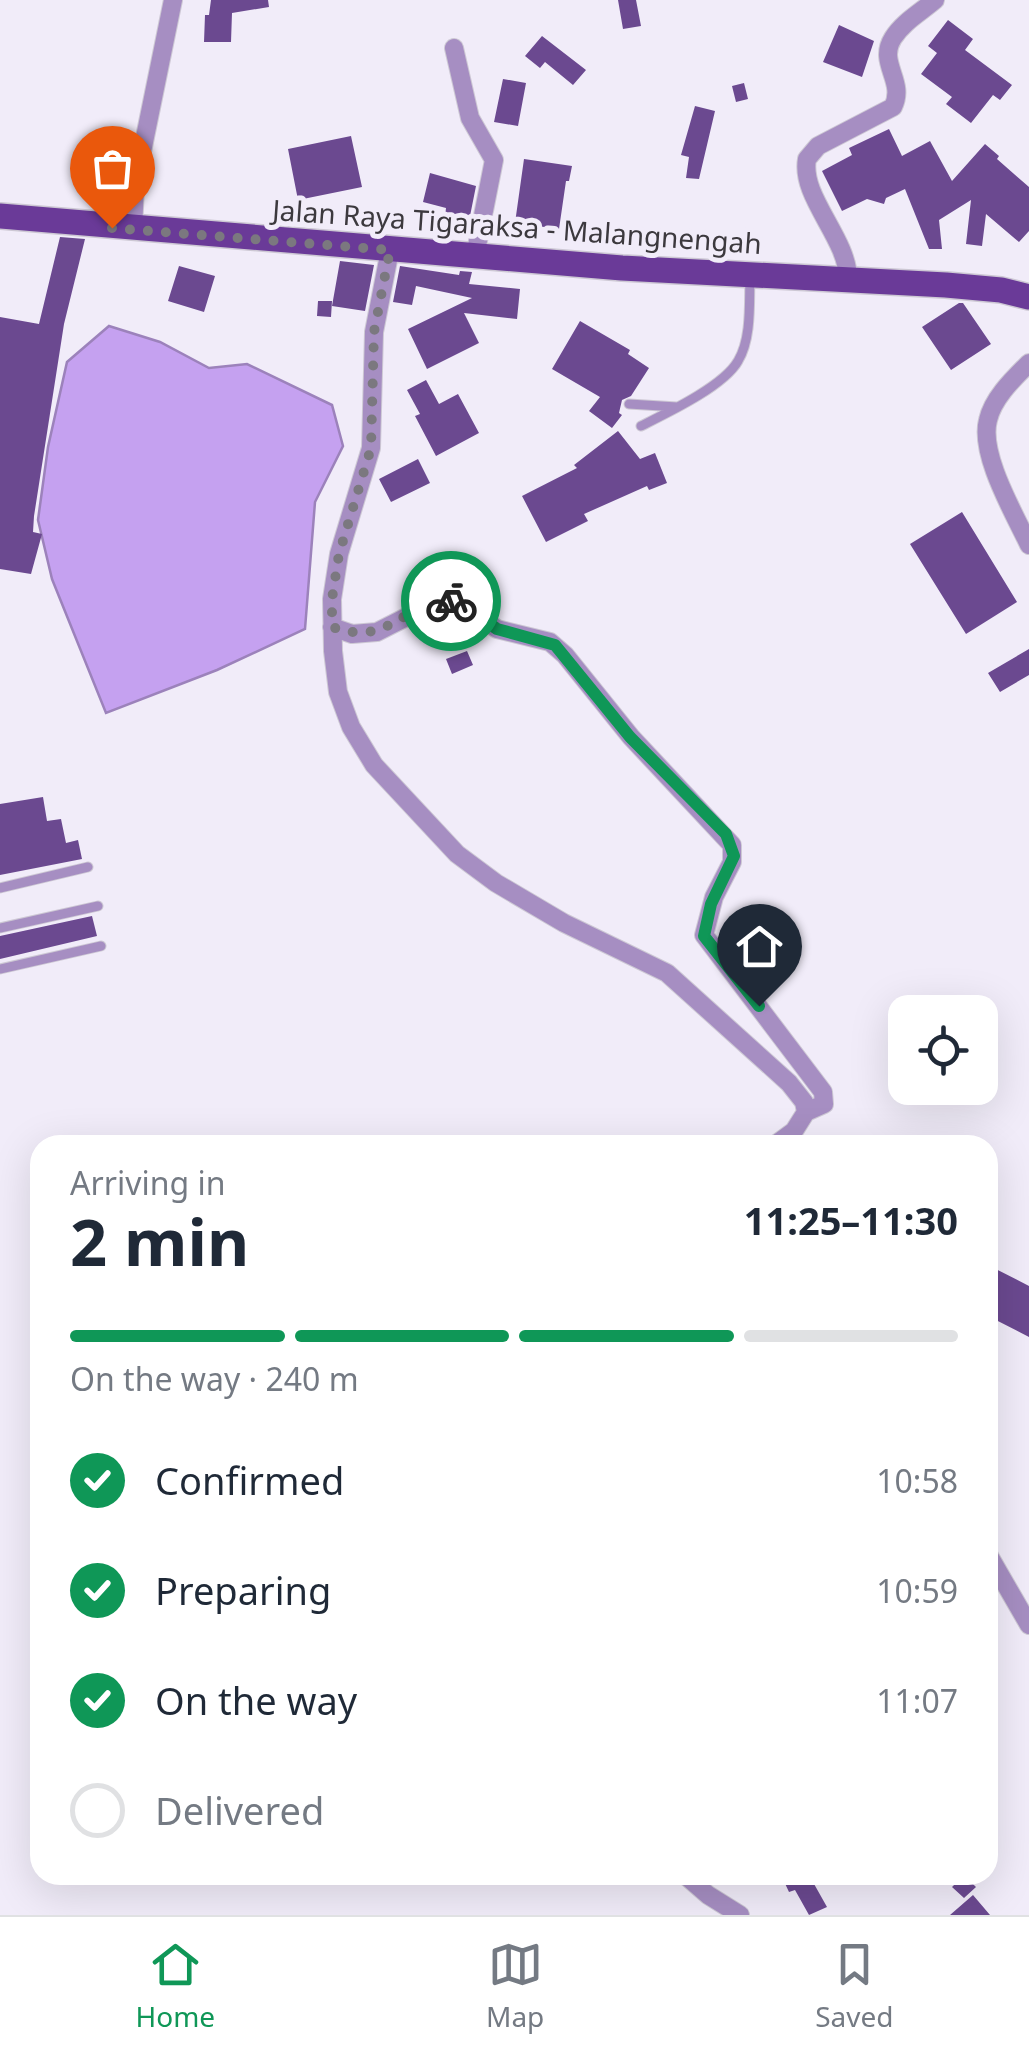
<!DOCTYPE html>
<meta charset="utf-8">
<style>
:root{--surface:#fff;--page:#f6f6f7;--text:#1f2937;--muted:#747a83;--line:#e0e1e3;--accent:#0f9757}
body{margin:0;font-family:"Noto Sans",sans-serif;background:var(--page);color:var(--text);height:100vh;display:flex;flex-direction:column;font-size:38px;white-space:nowrap}
*{box-sizing:border-box;margin:0}
p{font-size:32px;color:var(--muted)}
.icon{flex:none;width:55px;height:55px;fill:none;stroke:currentColor;stroke-width:2;stroke-linecap:round;stroke-linejoin:round}
.map{position:relative;flex:1;overflow:hidden}
.details{position:absolute;left:30px;top:1135px;width:968px;height:750px;display:flex;flex-direction:column;background:var(--surface);border-radius:30px;box-shadow:0 10px 40px #0002}
.details>*{flex:none}
.tools{position:absolute;left:888px;top:995px;display:grid;gap:20px}
.tools a{display:grid;place-items:center;width:110px;height:110px;border-radius:20px;background:var(--surface);box-shadow:0 10px 40px #0002;font-size:50px}
.pin{position:absolute;display:grid;place-items:center;width:85px;height:85px;color:#fff;margin:-102px -42px;border-radius:50% 50% 50% 0;rotate:-45deg;box-shadow:0 0 10px #0007}
.pin .icon{rotate:45deg}
.courier{position:absolute;display:grid;place-items:center;width:100px;height:100px;margin:-50px;border:8px solid #0f9757;border-radius:50%;background:#fff;color:#222;box-shadow:0 2px 12px #0007}
.head em{font-style:normal;font-weight:700}
.head div{display:flex;flex-direction:column-reverse}
.head{display:flex;align-items:center;justify-content:space-between;height:170px;padding:0 40px}
h1{font-size:65px;font-weight:700;line-height:75px}
.bar{display:grid;grid-template-columns:repeat(4,1fr);gap:15px 10px;align-content:center;height:120px;padding:0 40px}
.bar i{height:12px;border-radius:8px;background:var(--line)}
.bar .current{background:var(--accent)}
.bar p{grid-column:span 4}
ol{padding:0 40px;list-style:none}
li{display:flex;align-items:center;gap:30px;height:110px}
li p{margin-inline-start:auto}
li .icon{padding:10px;border-radius:50%;background:var(--accent);color:#fff;stroke-width:4}
li:last-child{color:var(--muted)}
li i{width:55px;height:55px;border:5px solid var(--line);border-radius:50%}
.dock{display:flex;justify-content:space-around;align-items:center;height:140px;border-top:2px solid var(--line);background:var(--surface);font-size:28px;color:var(--muted)}
.dock a{display:grid;justify-items:center;gap:5px}
.dock .current{color:var(--accent)}
.map>svg:first-child{display:block}
.water{fill:#c5a1f0;stroke:#9c82bb;stroke-width:2.5}
.building{fill:#6b4990}
.lines{fill:none;stroke-linecap:round;stroke-linejoin:round}
.service-casing{stroke:#cdc8d4;stroke-width:11}
.minor-casing{stroke:#cdc8d4;stroke-width:20}
.primary-casing{stroke:#cdc8d4;stroke-width:28}
.service{stroke:#a68ec2;stroke-width:9}
.minor{stroke:#a68ec2;stroke-width:18}
.primary{stroke:#6a3a98;stroke-width:25}
.done{stroke:#7b787f;stroke-width:10;stroke-dasharray:0 18}
.route{stroke:#0f9757;stroke-width:12}
.labels{text-anchor:middle;stroke-width:10;stroke-linejoin:round;paint-order:stroke}
.street-label{font-size:28px;fill:#3c393e;stroke:#f1ecf9}
</style>
<div class="map">
<svg width="1029" height="1915" viewBox="0 0 1029 1915">
<rect width="100%" height="100%" fill="#f1ecf9"/>
<!-- water -->
<path class="water" d="M109 326 160 342 209 368 247 364 332 405 343 446 315 502 305 629 217 670 106 713 52 579 38 520 48 447 67 362Z"/>
<!-- building -->
<path class="building" d="M211 0H268L269 7 232 13 231 42H204L205 15H209Z
M618 0H636L641 26 623 29Z
M948 20 973 39 965 50 1012 85 1000 100 993 95 971 123 946 104 952 97 921 74 937 53 928 46Z
M839 25 874 41 862 77 823 62Z
M542 36 586 70 573 85 545 62 540 68 525 56Z
M503 79 526 83 518 126 494 122Z
M744 83 748 99 736 102 732 86Z
M695 106 715 111 699 179 686 178 689 157 681 155Z
M889 129 902 156 930 141 952 181 985 144 999 156 997 159 1029 187V231L1019 242 986 214 982 246 966 244 971 200 939 220 942 249H929L905 189 886 198 884 204 867 199 842 211 822 171 852 155 849 148Z
M351 136 362 187 298 200 288 149Z
M524 159 572 166 569 181H566L559 229 515 223Z
M430 173 476 186 467 231 444 226 446 208 423 202Z
M60 237 85 239 64 324 34 516 33 532 42 534 31 574 0 569V317L39 324Z
M340 261 374 265 365 311 332 306Z
M179 266 215 276 204 312 168 301Z
M400 266 459 275 460 271 472 272 469 284 520 289 517 319 464 313 479 343 427 369 408 329 472 298 416 286 412 305 393 302Z
M318 301H332L331 317 317 316Z
M959 303H963L991 344 951 370 922 327Z
M580 321 630 350 628 354 649 368 631 396 622 400 619 413 622 415 612 428 589 411 600 397 552 369Z
M426 380 439 404 458 394 479 433 436 456 415 416 420 414 407 390Z
M618 431 640 459 655 453 667 483 649 490 647 486 584 514 588 521 546 542 522 496 577 468 574 465Z
M418 459 430 483 391 502 379 479Z
M962 512 1017 602 966 634 910 544Z
M1029 649V675L1000 692 988 673Z
M467 651 473 665 452 674 446 659Z
M43 797 47 821 61 819 66 843 78 840 82 859 0 875V804Z
M92 916 97 936 0 959V936Z
M988 1265 1029 1286V1337L988 1316Z
M781 1875H809L827 1907 809 1915 795 1890 789 1892Z
M964 1875 976 1887 964 1898 952 1887Z
M973 1895 990 1915H950Z"/>
<g class="lines">
<defs>
<path id="service" d="M629 404 677 407
M641 426C667 413 724 386 738 361 752 338 749 302 750 276
M0 888 88 867
M0 928 98 906
M0 969 101 946"/>
<path id="minor" d="M454 48 470 118 494 160 475 256
M133 230 135 186 173 0
M390 250 374 332 371 448 339 554 332 599 333 651 338 692 351 727 374 765 457 854 496 883 564 923 667 973 789 1083 804 1102 806 1112 794 1131 775 1145
M848 279C848 238 800 197 807 159L818 146 893 107C906 81 877 63 893 38 903 22 921 12 935 0
M1029 363C1013 379 993 398 988 420 979 454 1014 513 1029 545
M332 627 352 634 377 632 432 604 451 601 466 607 497 629 550 642 565 655 631 737 732 845V862L714 897 704 935 823 1092 824 1104 806 1112
M988 1554 1029 1625
M685 1875 708 1895 740 1915"/>
<path id="primary" d="M0 216 622 268 946 285 1001 290 1029 297"/>
</defs>
<!-- service casing -->
<use href="#service" class="service-casing"/>
<!-- minor casing -->
<use href="#minor" class="minor-casing"/>
<!-- primary casing -->
<use href="#primary" class="primary-casing"/>
<!-- service -->
<use href="#service" class="service"/>
<!-- minor -->
<use href="#minor" class="minor"/>
<!-- primary -->
<use href="#primary" class="primary"/>
</g>
<g class="lines">
<!-- done -->
<path class="done" d="M112 228 390 250 374 332 371 448 339 554 332 599V627C391 648 402 601 451 601"/>
<!-- route -->
<path class="route" d="M451 601 466 607 497 629 555 645 630 737 726 834 734 856 711 904 704 936 759 1006"/>
</g>
<g class="labels">
<!-- street labels -->
<g class="street-label">
<text transform="translate(517 227) rotate(4)" y="10">Jalan Raya Tigaraksa - Malangnengah</text>
</g>
</g>
</svg>
<div class="tools">
<a><svg class="icon" aria-label="locate" viewBox="0 0 24 24"><circle cx="12" cy="12" r="6"/><path d="M12 2v4M12 18v4M2 12h4M18 12h4"/></svg></a>
</div>
<div class="pin" style="left:112px;top:228px;background:#ea580c"><svg class="icon" aria-label="bag" viewBox="0 0 24 24"><path d="M5 8h14l-1 12H6zM9 8a3 3 0 0 1 6 0"/></svg></div>
<div class="pin" style="left:759px;top:1006px;background:#1f2937"><svg class="icon" aria-label="home" viewBox="0 0 24 24"><path d="M3 11l9-7 9 7M6 9v11h12V9"/></svg></div>
<div class="courier" style="left:451px;top:601px"><svg class="icon" aria-label="bike" viewBox="0 0 24 24"><circle cx="6" cy="16" r="4"/><circle cx="18" cy="16" r="4"/><path d="M6 16l4-8h5l3 8M10 8l3 8H6M13 5h3"/></svg></div>
<section class="details">
<div class="head"><div><h1>2 min</h1><p>Arriving in</p></div><em>11:25–11:30</em></div>
<div class="bar"><i class="current"></i><i class="current"></i><i class="current"></i><i></i><p>On the way · 240 m</p></div>
<ol>
<li><svg class="icon" aria-label="check" viewBox="0 0 24 24"><path d="M5 12l5 5 9-10"/></svg>Confirmed<p>10:58</p></li>
<li><svg class="icon" aria-label="check" viewBox="0 0 24 24"><path d="M5 12l5 5 9-10"/></svg>Preparing<p>10:59</p></li>
<li><svg class="icon" aria-label="check" viewBox="0 0 24 24"><path d="M5 12l5 5 9-10"/></svg>On the way<p>11:07</p></li>
<li><i></i>Delivered</li>
</ol>
</section>
</div>
<nav class="dock">
<a class="current"><svg class="icon" aria-label="home" viewBox="0 0 24 24"><path d="M3 11l9-7 9 7M6 9v11h12V9"/></svg>Home</a>
<a><svg class="icon" aria-label="map" viewBox="0 0 24 24"><path d="M3 6l6-2 6 2 6-2v14l-6 2-6-2-6 2zM9 4v14M15 6v14"/></svg>Map</a>
<a><svg class="icon" aria-label="saved" viewBox="0 0 24 24"><path d="M7 4h10v16l-5-4-5 4z"/></svg>Saved</a>
</nav>
